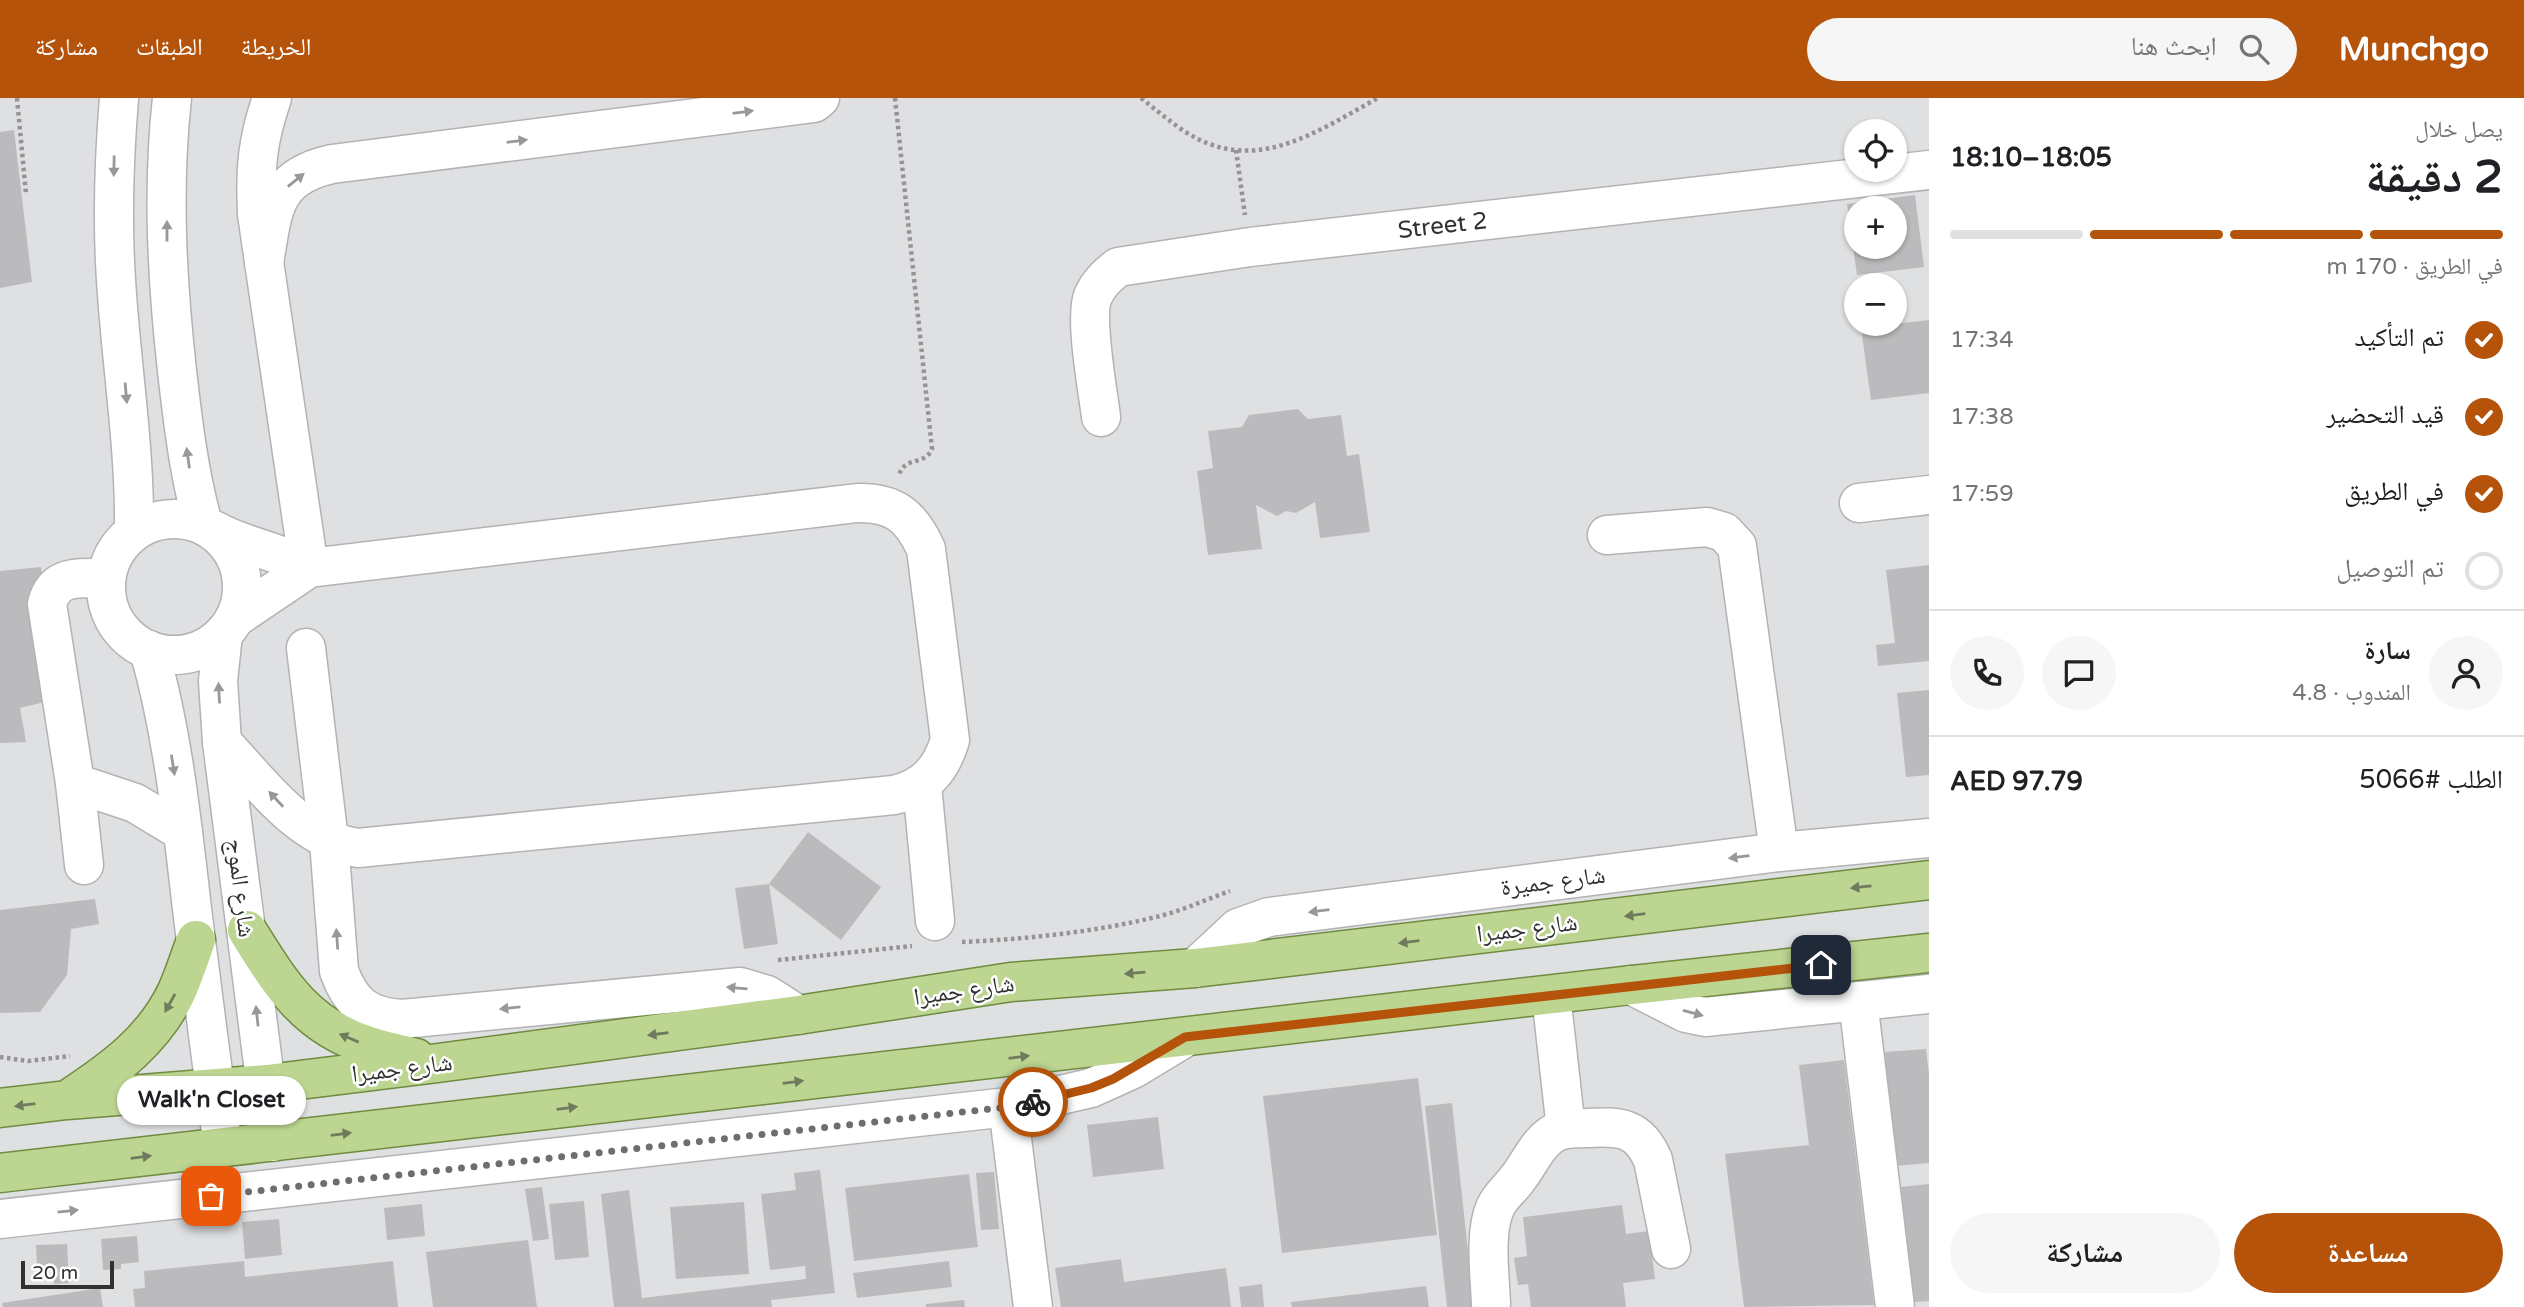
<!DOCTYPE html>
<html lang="ar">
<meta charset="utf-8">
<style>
:root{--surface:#fff;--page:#f6f6f6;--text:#202124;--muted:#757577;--line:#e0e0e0;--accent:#b45309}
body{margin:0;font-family:"Varela Round","Noto Naskh Arabic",sans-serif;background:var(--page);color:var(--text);direction:rtl;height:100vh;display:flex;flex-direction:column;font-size:26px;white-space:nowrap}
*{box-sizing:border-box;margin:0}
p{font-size:23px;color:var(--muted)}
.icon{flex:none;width:38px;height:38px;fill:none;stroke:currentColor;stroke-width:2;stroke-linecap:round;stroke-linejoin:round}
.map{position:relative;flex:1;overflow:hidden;direction:ltr}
.details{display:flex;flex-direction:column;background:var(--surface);width:595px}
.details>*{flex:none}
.tools{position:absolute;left:1844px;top:21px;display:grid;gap:14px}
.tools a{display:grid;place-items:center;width:63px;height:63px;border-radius:50%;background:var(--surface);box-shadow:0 2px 5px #0004;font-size:35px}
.scale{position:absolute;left:21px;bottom:18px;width:93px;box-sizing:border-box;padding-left:7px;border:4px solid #313132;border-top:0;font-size:19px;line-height:24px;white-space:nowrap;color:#313132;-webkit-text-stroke:5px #fff;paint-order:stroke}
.pin{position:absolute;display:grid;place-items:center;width:60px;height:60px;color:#fff;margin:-30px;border-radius:14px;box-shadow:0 4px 10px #0006}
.courier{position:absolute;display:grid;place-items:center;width:70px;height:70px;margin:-35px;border:5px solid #b45309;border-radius:50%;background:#fff;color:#222;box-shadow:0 2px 9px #0007}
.bubble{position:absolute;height:49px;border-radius:24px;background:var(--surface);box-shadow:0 2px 5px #0004;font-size:23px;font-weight:800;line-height:49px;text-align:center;direction:rtl}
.overview em{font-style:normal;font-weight:800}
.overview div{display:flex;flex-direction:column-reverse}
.overview{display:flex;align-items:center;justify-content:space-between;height:119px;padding:0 21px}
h1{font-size:46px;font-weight:800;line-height:52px}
.bar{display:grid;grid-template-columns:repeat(4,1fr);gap:10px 7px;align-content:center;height:84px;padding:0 21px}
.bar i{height:9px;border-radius:5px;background:var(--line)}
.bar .current{background:var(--accent)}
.bar p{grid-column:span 4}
.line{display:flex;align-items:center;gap:18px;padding:0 21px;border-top:2px solid var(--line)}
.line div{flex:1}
.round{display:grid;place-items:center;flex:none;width:74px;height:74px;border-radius:37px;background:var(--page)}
ol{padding:0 21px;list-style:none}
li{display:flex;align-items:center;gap:21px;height:77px}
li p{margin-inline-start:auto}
li .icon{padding:7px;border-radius:50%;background:var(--accent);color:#fff;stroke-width:4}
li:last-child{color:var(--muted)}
li i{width:38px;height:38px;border:4px solid var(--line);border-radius:50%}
.action{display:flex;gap:14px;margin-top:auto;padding:14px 21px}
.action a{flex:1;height:80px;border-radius:42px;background:var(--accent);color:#fff;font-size:28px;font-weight:800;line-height:80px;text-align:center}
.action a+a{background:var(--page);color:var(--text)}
header{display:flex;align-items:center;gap:42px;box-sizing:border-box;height:98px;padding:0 35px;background:var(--accent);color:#fff}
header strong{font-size:33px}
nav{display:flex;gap:38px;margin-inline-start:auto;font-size:24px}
.search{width:490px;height:63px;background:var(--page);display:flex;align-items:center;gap:18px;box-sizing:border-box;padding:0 24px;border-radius:38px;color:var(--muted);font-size:26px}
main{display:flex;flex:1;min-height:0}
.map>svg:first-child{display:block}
.building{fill:#bbbbbd;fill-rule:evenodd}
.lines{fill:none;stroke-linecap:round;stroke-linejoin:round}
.minor-casing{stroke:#b3b3b6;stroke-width:41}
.major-casing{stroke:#6f8b40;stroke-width:41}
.path{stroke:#949496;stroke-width:4.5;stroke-dasharray:3.5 3.5;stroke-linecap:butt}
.minor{stroke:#fff;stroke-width:38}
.major{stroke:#bcd691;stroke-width:38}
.oneway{fill:#989898}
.oneway2{fill:#707b5d}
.done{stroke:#6e6e70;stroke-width:7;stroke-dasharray:0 12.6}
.route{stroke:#b45309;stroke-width:9}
.labels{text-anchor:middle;stroke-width:5;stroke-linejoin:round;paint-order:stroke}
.street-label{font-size:24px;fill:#313132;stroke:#fff}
</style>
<header>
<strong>Munchgo</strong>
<div class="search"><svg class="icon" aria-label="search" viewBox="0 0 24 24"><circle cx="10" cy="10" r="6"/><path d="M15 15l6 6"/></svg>ابحث هنا</div>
<nav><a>الخريطة</a><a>الطبقات</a><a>مشاركة</a></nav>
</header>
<main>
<section class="details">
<div class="overview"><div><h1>2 دقيقة</h1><p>يصل خلال</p></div><em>18:05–18:10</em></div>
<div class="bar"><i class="current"></i><i class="current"></i><i class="current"></i><i></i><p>في الطريق · 170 m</p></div>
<ol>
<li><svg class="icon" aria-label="check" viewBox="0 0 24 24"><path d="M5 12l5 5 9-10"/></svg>تم التأكيد<p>17:34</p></li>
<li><svg class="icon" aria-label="check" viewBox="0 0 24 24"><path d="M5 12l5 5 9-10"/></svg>قيد التحضير<p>17:38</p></li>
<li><svg class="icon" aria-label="check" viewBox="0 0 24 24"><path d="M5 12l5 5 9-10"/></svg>في الطريق<p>17:59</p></li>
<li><i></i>تم التوصيل</li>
</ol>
<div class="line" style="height:126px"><a class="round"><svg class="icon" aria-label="person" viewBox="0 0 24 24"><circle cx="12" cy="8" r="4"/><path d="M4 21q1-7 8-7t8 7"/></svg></a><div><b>سارة</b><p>المندوب · 4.8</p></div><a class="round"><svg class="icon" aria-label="chat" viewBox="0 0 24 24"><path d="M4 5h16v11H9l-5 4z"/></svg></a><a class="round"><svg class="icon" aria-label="phone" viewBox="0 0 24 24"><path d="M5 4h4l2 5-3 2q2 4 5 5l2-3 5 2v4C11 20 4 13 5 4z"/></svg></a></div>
<div class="line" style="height:91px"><div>الطلب #5066</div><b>AED 97.79</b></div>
<div class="action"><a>مساعدة</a><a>مشاركة</a></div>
</section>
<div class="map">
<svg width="1929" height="1209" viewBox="0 0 1929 1209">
<rect width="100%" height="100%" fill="#dfe0e2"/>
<!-- building -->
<path class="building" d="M14 32 32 184 0 190V34Z
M1915 97 1924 169 1857 177 1847 106ZM1857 110H1895V149H1857Z
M1929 222V295L1871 302 1861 230Z
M1298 311 1308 321 1341 317 1347 358 1359 356 1370 434 1320 440 1315 404 1296 415 1286 413 1277 418 1256 407 1262 451 1208 457 1197 373 1213 370 1208 333 1242 329 1249 317Z
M1929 467V563L1878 568 1876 547 1895 545 1886 472Z
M41 469 57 601 20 610 26 644 0 645V473Z
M1929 592V677L1906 679 1897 595Z
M808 734 881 789 841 842 769 786 778 846 744 851 735 790 769 786Z
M95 801 99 826 71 831 67 877 40 914 0 915V812Z
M1926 951 1929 977V1065L1895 1068 1885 954Z
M1844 962 1874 1207 1744 1209 1725 1056 1809 1047 1799 967Z
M1418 980 1437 1137 1282 1155 1263 998Z
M1452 1005 1474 1209H1447L1425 1008Z
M1158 1019 1164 1071 1093 1079 1087 1027Z
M820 1072 835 1195 771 1202 772 1209H614L601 1096 629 1092 642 1200 806 1181 805 1168 770 1172 761 1096 796 1092 794 1075Z
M994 1074 999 1131 981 1132 976 1075Z
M969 1076 978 1149 854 1163 845 1090Z
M1929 1086V1203L1914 1204 1901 1089Z
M542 1089 549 1141 533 1143 525 1091Z
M584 1103 589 1159 555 1162 549 1106Z
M744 1104 749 1176 676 1181 670 1109Z
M422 1106 425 1138 387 1142 384 1110Z
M1622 1107 1626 1136 1649 1133 1655 1181 1623 1185 1626 1209H1531L1528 1186 1518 1187 1514 1160 1527 1158 1523 1119Z
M279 1121 282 1157 245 1161 242 1124Z
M137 1138 139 1164 121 1166V1171L103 1172 101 1141Z
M528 1142 537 1209H433L426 1154Z
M67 1146 69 1185 54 1186 53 1170H37L36 1147Z
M1121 1161 1124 1184 1226 1170 1231 1209H1061L1055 1170Z
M244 1163 245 1179 393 1163 398 1209H135L133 1191 145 1190 144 1173Z
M949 1163 952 1189 857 1200 853 1175Z
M1262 1186 1264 1209H1241L1239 1189Z
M1426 1188 1429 1209H1292L1291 1204Z
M100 1190 103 1209H3L2 1205Z
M964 1202 965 1209H926V1206Z"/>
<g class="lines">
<defs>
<g id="minor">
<path d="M119 0C114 61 112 121 116 182 121 265 135 348 134 432"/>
<path d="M172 0C162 91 167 182 177 273 183 325 189 376 203 426"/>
<path d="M272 0C257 43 255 71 257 116L309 470"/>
<path d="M264 165C273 113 272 79 332 66L814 5 820 0"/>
<path id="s1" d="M1101 319C1098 293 1084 220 1093 198 1099 185 1107 178 1118 169L1250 149 1929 72"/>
<path d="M1859 405 1929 397"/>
<circle cx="174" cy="489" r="68"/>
<path d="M214 432C244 449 279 453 309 470"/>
<path d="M1607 437 1707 429 1724 434 1737 448 1779 754"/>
<path d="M223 536 218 583 222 644 273 1044"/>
<path d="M306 550 329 743 339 873C351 906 367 919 402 921L740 889 767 897 798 917"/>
<path d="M149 552C173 636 182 724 192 811 202 890 212 970 223 1049"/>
<path d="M222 644C259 683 300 742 358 750L894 697C925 690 941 672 950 642L926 451C911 418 894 404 857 405L309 470 235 520"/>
<path d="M75 685 135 705 183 734"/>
<path d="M922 687 935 823"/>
<path d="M84 767 75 685 47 506C55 475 80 481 106 480"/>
<path d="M1195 870 1238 830 1269 819 1779 754 1929 740"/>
<path d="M1631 887 1686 915 1705 919 1929 896"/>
<path d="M1551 897 1566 1031"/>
<path d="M1858 903 1895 1209"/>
<path d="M1008 1009 1033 1209"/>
<path d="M0 1121 1008 1009 1091 990 1133 971 1186 939"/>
<path d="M1491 1206C1490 1178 1484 1135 1495 1110 1500 1098 1511 1090 1518 1080 1530 1065 1538 1043 1556 1034 1565 1030 1577 1030 1587 1030 1620 1028 1639 1029 1653 1062L1671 1151"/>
</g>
<path id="major" d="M247 832C280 885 305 928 369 948 384 953 400 956 416 960
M70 1000C114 971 154 942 177 893 184 877 190 859 196 842
M0 1010 67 1002 267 986 438 965 798 917 1011 884 1195 870 1929 782
M0 1075 1631 887 1929 855"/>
</defs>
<!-- minor casing -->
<use href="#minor" class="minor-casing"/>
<!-- major casing -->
<use href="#major" class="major-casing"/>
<!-- path -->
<path class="path" d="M17 0 26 96
M895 0 932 351C925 368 903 358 899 378
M1141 0C1155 11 1169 23 1184 33 1254 79 1316 34 1378 0
M1236 52 1245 117
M962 844C1028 841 1096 834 1160 818 1184 812 1207 801 1230 793
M778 862 912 848
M0 959 28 963 70 958"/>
<!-- minor -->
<use href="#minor" class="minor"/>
<!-- major -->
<use href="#major" class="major"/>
</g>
<!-- one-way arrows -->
<defs><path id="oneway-solid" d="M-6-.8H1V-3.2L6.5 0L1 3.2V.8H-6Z" transform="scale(1.75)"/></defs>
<g class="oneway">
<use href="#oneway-solid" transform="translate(743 14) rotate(-7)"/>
<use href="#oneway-solid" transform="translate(517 43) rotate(-7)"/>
<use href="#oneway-solid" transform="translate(114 68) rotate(91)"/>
<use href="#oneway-solid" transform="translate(296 82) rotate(-39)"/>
<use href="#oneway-solid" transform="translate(167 133) rotate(-90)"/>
<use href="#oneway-solid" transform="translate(126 295) rotate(85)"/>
<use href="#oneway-solid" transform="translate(188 360) rotate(-98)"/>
<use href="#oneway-solid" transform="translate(219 595) rotate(-93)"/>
<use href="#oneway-solid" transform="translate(173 667) rotate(81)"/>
<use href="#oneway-solid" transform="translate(276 701) rotate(-133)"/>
<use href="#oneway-solid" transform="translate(1739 759) rotate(173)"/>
<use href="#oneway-solid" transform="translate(1319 813) rotate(173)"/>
<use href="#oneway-solid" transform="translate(337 841) rotate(-94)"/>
<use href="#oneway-solid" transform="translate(737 890) rotate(-175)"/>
<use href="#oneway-solid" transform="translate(510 910) rotate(174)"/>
<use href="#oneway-solid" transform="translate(1693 915) rotate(15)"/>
<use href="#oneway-solid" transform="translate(257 918) rotate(-96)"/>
<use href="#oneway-solid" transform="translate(68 1113) rotate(-6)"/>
</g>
<g class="oneway2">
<use href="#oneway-solid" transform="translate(1861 789) rotate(174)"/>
<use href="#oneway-solid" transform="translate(1635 817) rotate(173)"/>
<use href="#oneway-solid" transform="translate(1409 844) rotate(173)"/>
<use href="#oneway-solid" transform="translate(1135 875) rotate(175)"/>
<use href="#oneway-solid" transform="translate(170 905) rotate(119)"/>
<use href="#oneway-solid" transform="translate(658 936) rotate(172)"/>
<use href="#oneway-solid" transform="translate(349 940) rotate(-157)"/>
<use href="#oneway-solid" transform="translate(1019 959) rotate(-7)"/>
<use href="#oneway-solid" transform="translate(793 984) rotate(-7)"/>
<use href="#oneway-solid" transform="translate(25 1007) rotate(173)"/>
<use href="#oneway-solid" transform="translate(567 1010) rotate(-7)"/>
<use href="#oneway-solid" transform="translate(341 1036) rotate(-7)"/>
<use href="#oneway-solid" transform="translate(141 1059) rotate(-7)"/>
</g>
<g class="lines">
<!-- done -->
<path class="done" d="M211 1098 1008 1009 1033 1004"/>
<!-- route -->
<path class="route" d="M1033 1004 1091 990 1113 981 1185 939 1821 867"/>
</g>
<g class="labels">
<!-- street labels -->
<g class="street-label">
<text dy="8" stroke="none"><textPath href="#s1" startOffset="488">Street 2</textPath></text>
<text transform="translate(1553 783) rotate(-7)" y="8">شارع جميرة</text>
<text transform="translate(241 790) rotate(83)" y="8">شارع الموج</text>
<text transform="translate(1527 830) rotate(-7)" y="8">شارع جميرا</text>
<text transform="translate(964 892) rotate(-8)" y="8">شارع جميرا</text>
<text transform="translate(402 970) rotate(-7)" y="8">شارع جميرا</text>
</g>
</g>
</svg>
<div class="tools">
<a><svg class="icon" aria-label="locate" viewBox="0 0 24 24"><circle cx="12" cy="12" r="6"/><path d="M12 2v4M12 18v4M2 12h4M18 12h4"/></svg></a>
<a>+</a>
<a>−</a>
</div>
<div class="scale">20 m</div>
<div class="pin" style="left:211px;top:1098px;background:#ea580c"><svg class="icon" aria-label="bag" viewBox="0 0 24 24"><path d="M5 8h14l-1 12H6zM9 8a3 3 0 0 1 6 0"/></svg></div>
<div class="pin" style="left:1821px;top:867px;background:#1f2937"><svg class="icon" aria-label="home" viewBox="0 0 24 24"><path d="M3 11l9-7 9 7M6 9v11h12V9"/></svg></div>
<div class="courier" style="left:1033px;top:1004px"><svg class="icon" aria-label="bike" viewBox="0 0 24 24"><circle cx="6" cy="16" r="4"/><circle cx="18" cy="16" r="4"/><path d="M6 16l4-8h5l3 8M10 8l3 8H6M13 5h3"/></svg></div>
<div class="bubble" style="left:117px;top:978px;width:189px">Walk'n Closet</div>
</div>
</main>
